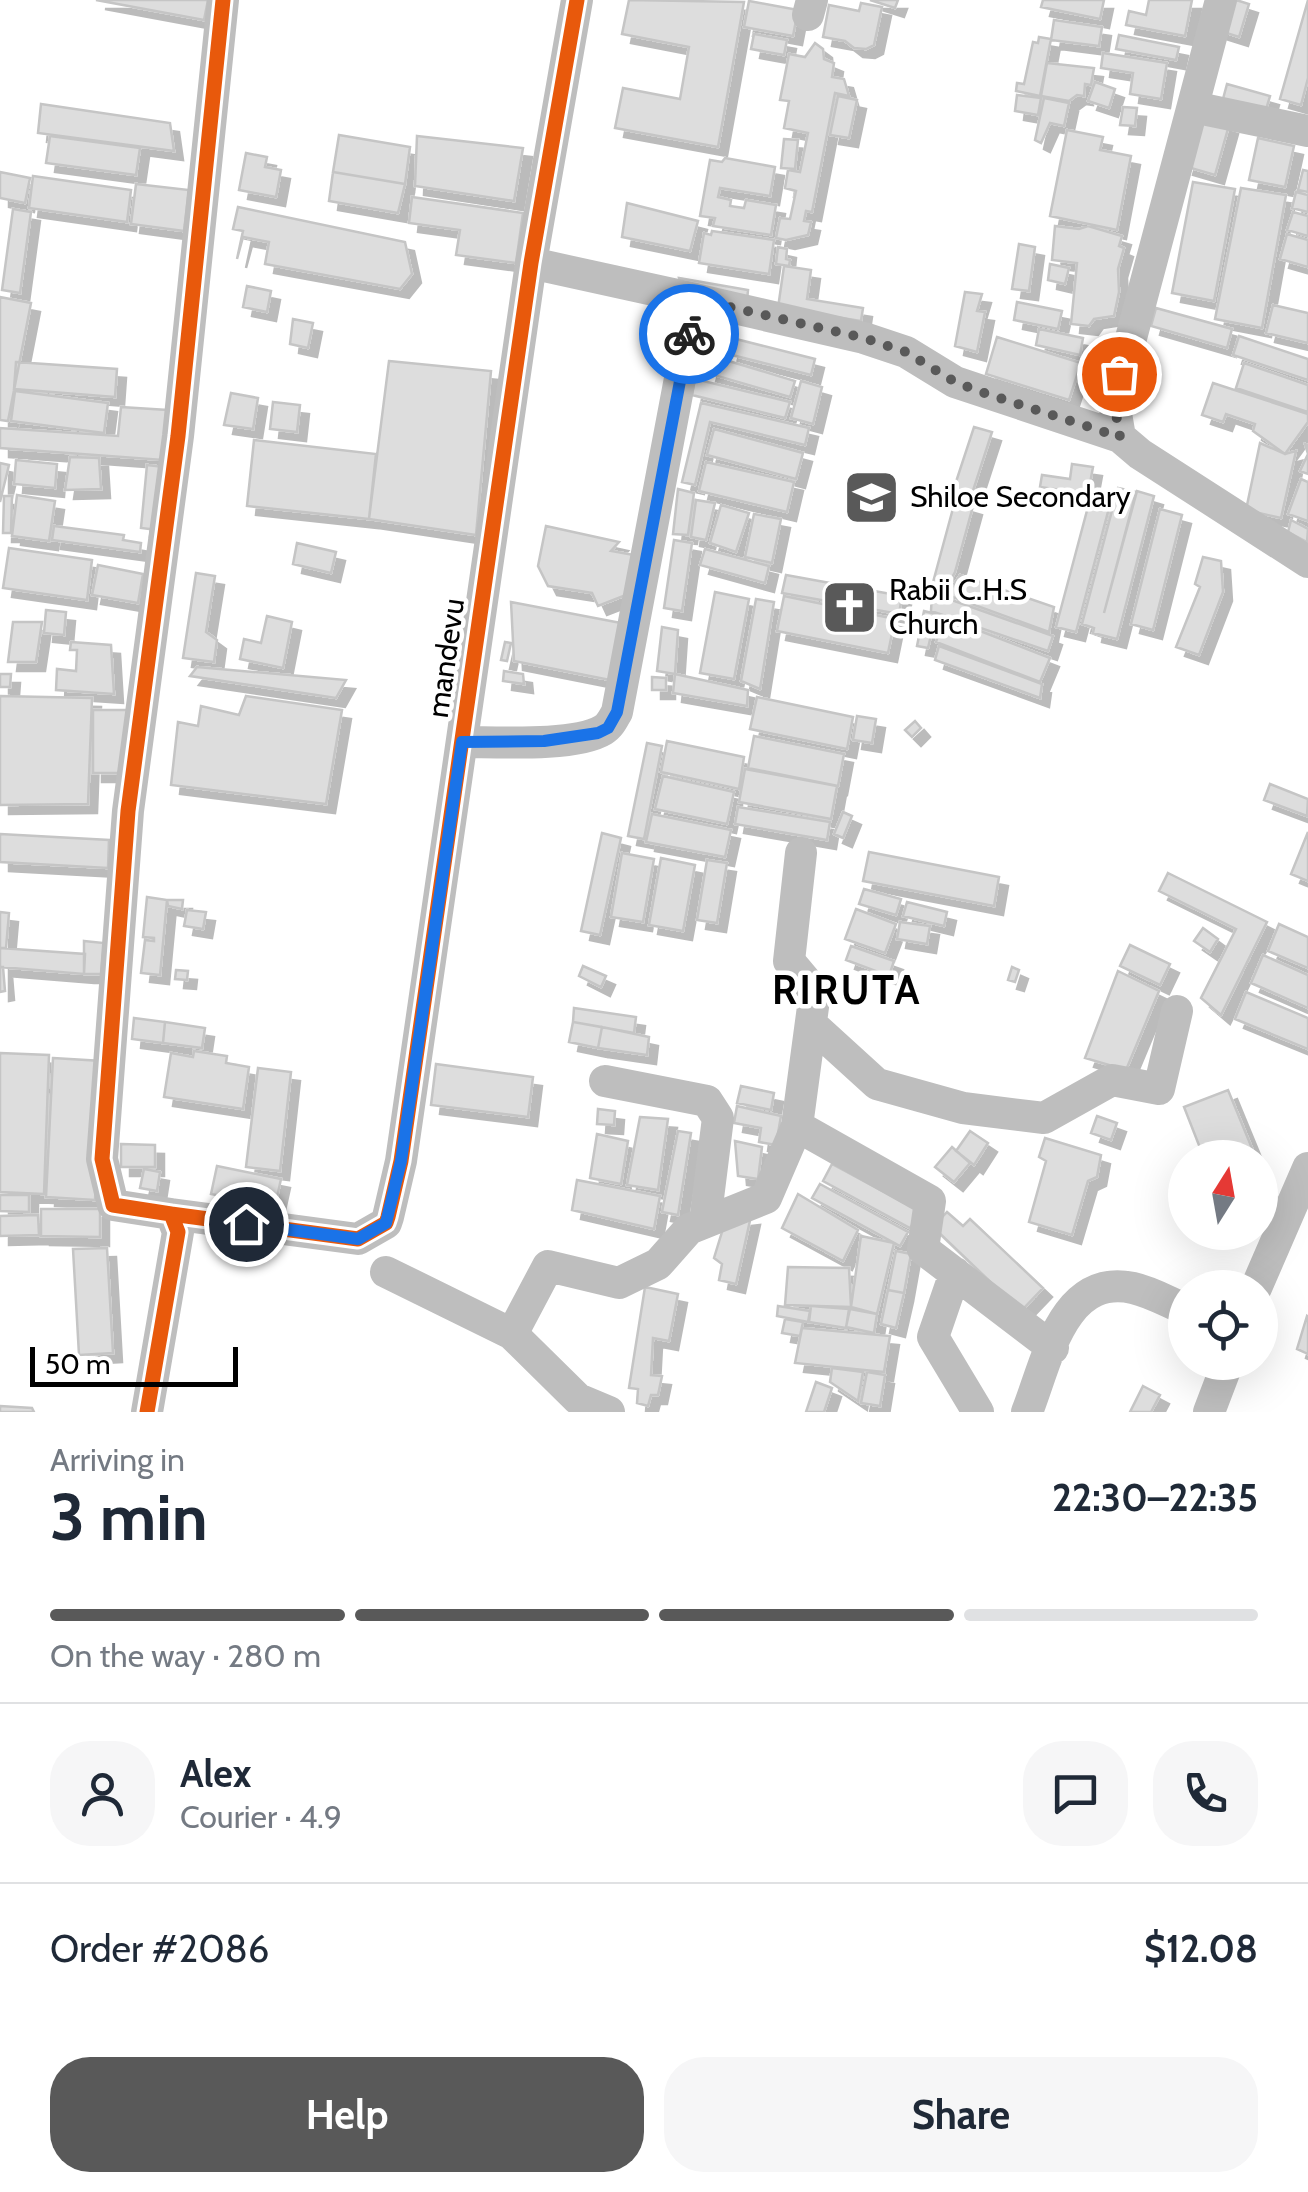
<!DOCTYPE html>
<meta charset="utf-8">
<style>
:root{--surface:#fff;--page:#f6f6f7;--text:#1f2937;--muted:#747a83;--line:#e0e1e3;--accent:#595959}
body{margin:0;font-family:Cabin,sans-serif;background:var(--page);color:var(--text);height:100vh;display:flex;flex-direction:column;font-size:38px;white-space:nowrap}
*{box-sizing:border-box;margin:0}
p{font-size:32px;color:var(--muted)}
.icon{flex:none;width:55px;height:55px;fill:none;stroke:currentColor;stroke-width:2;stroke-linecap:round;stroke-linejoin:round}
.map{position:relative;height:1412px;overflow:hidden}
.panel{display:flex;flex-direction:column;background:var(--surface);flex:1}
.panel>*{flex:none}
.needle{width:65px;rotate:11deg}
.tools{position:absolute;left:1168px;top:1140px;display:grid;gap:20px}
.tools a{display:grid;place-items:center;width:110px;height:110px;border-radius:50%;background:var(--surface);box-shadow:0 10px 40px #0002;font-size:50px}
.scale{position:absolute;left:30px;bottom:25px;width:208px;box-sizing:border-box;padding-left:10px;border:5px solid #000;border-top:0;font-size:28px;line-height:35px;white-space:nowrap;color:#000;-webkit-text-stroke:8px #fff;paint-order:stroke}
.pin{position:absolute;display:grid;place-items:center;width:85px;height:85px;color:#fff;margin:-42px;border:5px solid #fff;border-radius:50%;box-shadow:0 2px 10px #0007}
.courier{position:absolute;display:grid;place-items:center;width:100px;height:100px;margin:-50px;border:8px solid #1a73e8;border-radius:50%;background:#fff;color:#222;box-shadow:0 2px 12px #0007}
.overview em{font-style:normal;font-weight:700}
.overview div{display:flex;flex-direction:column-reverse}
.overview{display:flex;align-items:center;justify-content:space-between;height:170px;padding:0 50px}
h1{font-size:65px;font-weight:700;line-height:75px}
.bar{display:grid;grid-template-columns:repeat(4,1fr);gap:15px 10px;align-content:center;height:120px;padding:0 50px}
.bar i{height:12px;border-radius:8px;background:var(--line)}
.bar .current{background:var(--accent)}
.bar p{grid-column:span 4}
.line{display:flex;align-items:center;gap:25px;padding:0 50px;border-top:2px solid var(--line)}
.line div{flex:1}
.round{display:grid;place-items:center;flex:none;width:105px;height:105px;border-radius:40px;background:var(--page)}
.button{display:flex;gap:20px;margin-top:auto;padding:20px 50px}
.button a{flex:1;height:115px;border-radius:40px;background:var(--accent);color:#fff;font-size:40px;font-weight:700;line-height:115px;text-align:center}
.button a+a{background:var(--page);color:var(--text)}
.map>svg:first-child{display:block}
.building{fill:#ddd;stroke:#c5c5c5;stroke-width:2.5;filter:url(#shadow)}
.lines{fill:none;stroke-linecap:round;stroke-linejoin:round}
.minor{stroke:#bebebe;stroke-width:32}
.cycleway-casing{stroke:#fff;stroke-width:21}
.cycleway{stroke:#e8590c;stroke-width:15}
.done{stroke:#595959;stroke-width:10;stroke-dasharray:0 18}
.route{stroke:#1a73e8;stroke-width:12}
.labels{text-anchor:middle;stroke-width:9;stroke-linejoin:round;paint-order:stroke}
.poi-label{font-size:30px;fill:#000;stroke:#fff;text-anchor:start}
.street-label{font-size:30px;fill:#000;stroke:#fff}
.district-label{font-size:40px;font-weight:bold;letter-spacing:2.5px;fill:#000;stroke:#fff}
</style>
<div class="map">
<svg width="1308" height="1412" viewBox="0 0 1308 1412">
<defs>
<filter id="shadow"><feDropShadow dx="9" dy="9" stdDeviation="0" flood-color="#0004"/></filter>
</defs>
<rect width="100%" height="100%" fill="#fff"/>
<!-- building -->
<path class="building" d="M96 0H208L204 20Z
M629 0 744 2 718 147 615 128 623 88 680 99 689 47 622 34Z
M870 0H898L895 8Z
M1043 0H1104L1100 19 1041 7Z
M1149 0H1192L1185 36 1126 25 1129 11 1146 15Z
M1236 0 1249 4 1239 37 1217 30Z
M1308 0V78L1301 105 1280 99Z
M749 1 798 10 793 36 744 27Z
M861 3 882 7 874 45 866 49 854 48 845 41 823 37 829 5 859 11Z
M1054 20 1102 27 1099 46 1051 40Z
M754 34 787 40 784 55 751 49Z
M1119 35 1179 47 1176 60 1116 49Z
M1039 37 1051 39 1040 96 1016 91 1017 83 1024 84 1033 42 1038 43Z
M815 43 823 49 824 59 834 63 832 77 844 79 849 96 835 93 812 212 806 211 804 221 811 222 808 235 786 240 776 238 780 218 790 219 796 191 785 188 788 170 800 172 808 133 784 128 789 101 780 100 789 54 805 57Z
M1103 53 1167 63 1161 99 1130 94 1133 73 1101 68Z
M1047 63 1094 68 1091 85 1085 84 1084 96 1077 95 1069 101 1041 96Z
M1095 82 1115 89 1109 108 1088 101Z
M1227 84 1270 96 1264 116 1223 99Z
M1017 95 1041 98 1038 115 1015 111Z
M838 96 857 100 849 138 830 135Z
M1044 98 1069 103 1064 126 1050 123 1041 143 1035 140Z
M41 104 170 123 174 151 38 133Z
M1123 107 1137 108 1135 126 1120 125Z
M1198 116 1229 125 1215 175 1184 166Z
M1067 130 1103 137 1100 150 1131 156 1117 230 1050 216Z
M339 135 410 147 405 184 333 172Z
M50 136 140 148 136 175 46 163Z
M417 136 523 148 514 201 415 186Z
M1258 138 1294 146 1285 187 1249 180Z
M784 139 798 140 795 169 781 168Z
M246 153 267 157 265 167 281 170 276 197 239 190Z
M725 158 775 167 770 196 720 188 718 197 731 200 730 206 744 208 746 200 776 205 771 235 713 226 715 218 700 216 710 160 722 162Z
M1303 170 1308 171V192L1298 190Z
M0 172 30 178 25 203 0 198Z
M333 172 405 184 398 213 329 201Z
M33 176 131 190 127 222 29 208Z
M1193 182 1235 189 1214 301 1172 293Z
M136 184 189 190 184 231 131 224Z
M1241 188 1286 195 1262 328 1215 319Z
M1296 192 1308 195V212L1292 208Z
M412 197 523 213 516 263 456 255 460 230 409 223Z
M627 203 698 221 690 251 622 237Z
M238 207 405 242 412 274 400 289 265 264 269 242 243 237 237 259 243 231 233 229Z
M13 209 31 212 20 293 2 290Z
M1293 212 1308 216V236L1287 230Z
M1055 226 1079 229 1088 226 1122 236 1119 246 1124 248 1118 269 1119 292 1114 316 1094 319 1089 326 1071 324 1077 263 1052 260Z
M712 231 774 240 769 274 699 263 704 233 711 235Z
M1287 234 1308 240V267L1280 259Z
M1019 244 1035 247 1029 291 1012 289Z
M778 247 787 249 786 259 790 260 789 266 776 264Z
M1050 264 1069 268 1065 284 1048 280Z
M784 266 811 270 807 299 863 308 861 321 778 308Z
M679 278 748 290 747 301 682 290Z
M247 286 271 291 267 312 243 307Z
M965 292 982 294 977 311 985 312 977 352 955 346Z
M0 297 31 303 8 421 0 420Z
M1017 302 1062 311 1058 329 1014 320Z
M1273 305 1308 313V343L1266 333Z
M1156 308 1232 329 1227 348 1151 326Z
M293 319 313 323 308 348 290 344Z
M1039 329 1083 338 1080 355 1036 345Z
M1239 336 1308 359V380L1233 355Z
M997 337 1081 363 1069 400 986 374Z
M732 338 815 359 811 375 728 354Z
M712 356 795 381 790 397 707 373Z
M389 361 491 371 476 535 369 519Z
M16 362 117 369 115 397 14 389Z
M1244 363 1308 385V412L1236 388Z
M695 379 790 402 785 418 692 395Z
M801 381 822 387 813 424 791 418Z
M1213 383 1308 414V422L1285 454 1253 431 1255 424 1226 414 1223 422 1202 415Z
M15 391 108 403 104 433 11 421Z
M231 393 258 398 253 429 224 425Z
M273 402 300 405 297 432 270 429Z
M701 403 809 428 805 445 710 422 695 485 682 482Z
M121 407 167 410 163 460 0 448V428L118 436Z
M974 427 992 432 970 500 952 494Z
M714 429 803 453 796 479 707 455Z
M254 440 376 454 369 519 247 506Z
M1260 443 1285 454 1296 451 1281 518 1246 510Z
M1305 444 1308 445V474L1300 471 1308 454Z
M70 457 99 458 101 489 65 490Z
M16 460 57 464 55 488 14 484Z
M706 462 794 482 787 512 699 491Z
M0 463 9 465 0 502Z
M1072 464 1093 467 1088 494 1040 487 1042 475 1070 479Z
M147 465 164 467 158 530 141 528Z
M1301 479 1308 482V521L1288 514Z
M1093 488 1113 493 1076 632 1056 627Z
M1118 488 1136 492 1104 613 1137 491 1154 496 1117 639 1093 633 1094 628 1082 624Z
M678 489 694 493 688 535 673 534Z
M17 495 55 501 49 541 12 536Z
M4 496H12L11 533H3Z
M696 500 715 503 706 540 691 537Z
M955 501 973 506 955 572 944 592 932 586Z
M721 505 749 513 736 552 710 543Z
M1160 509 1182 515 1153 630 1131 624Z
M754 514 781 519 772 563 745 557Z
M1291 520 1308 529 1307 542 1288 532Z
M54 526 124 535 123 540 141 543 140 552 52 540Z
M546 526 619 542 611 551 634 555 626 595 598 606 592 593 548 586 538 566Z
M674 540 692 543 682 611 664 608Z
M297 543 336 552 331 573 293 564Z
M9 548 92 560 87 600 3 588Z
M705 549 769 566 765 583 700 565Z
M1203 557 1221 561 1223 592 1199 655 1176 647 1200 587 1195 584Z
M98 565 143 574 138 603 92 595Z
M196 573 215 576 206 632 217 640 214 662 183 658Z
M786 575 902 596 899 614 782 593Z
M960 575 1054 607 1049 632 947 595Z
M715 592 749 599 734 679 700 673Z
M932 593 1053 636 1048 651 931 611Z
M784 596 895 619 888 653 777 631Z
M756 599 774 602 760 689 741 681Z
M511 602 621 623 610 680 514 661Z
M46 610 66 612 64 635 44 633Z
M924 611 936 614 928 648 917 646Z
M267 616 292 622 283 668 240 659 244 639 261 643Z
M944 617 1050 658 1040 682 936 642Z
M13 622H42L36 662H8Z
M662 627 678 630 675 674 657 671Z
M71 642 111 645 114 694 56 690 57 669 76 671 77 650H70Z
M505 642 511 643 507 661 501 660Z
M939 646 1042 684 1040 698 935 660Z
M197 667 346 680 336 698 190 676Z
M504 671 523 674 524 684 503 681Z
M0 674H11L10 687H0Z
M675 674 748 690 747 706 673 693Z
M652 677 666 678V690H652Z
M0 696 92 698 88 804 0 805Z
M246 696 342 710 326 804 171 785 178 722 198 726 201 706 239 715Z
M757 697 853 717 847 749 750 729Z
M93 710H128L127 773H93Z
M857 716 876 719 872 743 853 740Z
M915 721 921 728 912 737 905 730Z
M754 736 844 754 838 786 748 768Z
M667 741 744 757 739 789 661 772Z
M647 743 662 746 644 839 628 836Z
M745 769 837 786 831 819 739 802Z
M663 776 734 792 727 824 655 809Z
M1270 784 1308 799 1307 816 1264 800Z
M738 807 830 822 827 840 735 824Z
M843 812 852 816 843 838 834 834Z
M652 814 731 830 725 857 646 842Z
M1308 832V881L1291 874Z
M602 833 621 838 600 935 581 931Z
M0 834 109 840 108 868 0 862Z
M869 852 999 877 994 906 863 881Z
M622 853 654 859 643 922 611 917Z
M661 858 695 865 683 931 649 925Z
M707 860 727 863 717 923 697 920Z
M1168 873 1267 922 1221 1015 1201 998 1236 929 1159 891Z
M864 889 901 899 896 915 859 904Z
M147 897 167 900 160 975 141 973 145 940 154 941V938L143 937Z
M167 900H183L182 909 168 906Z
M907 902 947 912 944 926 903 916Z
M856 909 896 924 885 953 845 939Z
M187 910 206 912 203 929 184 926Z
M0 912 9 913 6 948H0Z
M900 922 930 926 927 944 897 939Z
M1279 924 1308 937V968L1268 951Z
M1203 928 1218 939 1210 952 1194 941Z
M84 941 104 943 101 974H84Z
M1130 945 1170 964 1160 985 1120 966Z
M851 946 894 961 889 976 846 960Z
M0 948 85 954 84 974 0 967Z
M1263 955 1308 975V1008L1251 983Z
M583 966 606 976 601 987 579 976Z
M0 967H3L5 991 0 992Z
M1012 967 1019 970 1015 982 1008 980Z
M176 970 188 971 187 980 175 979Z
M1118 971 1159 991 1126 1070 1085 1058Z
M1246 992 1308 1018V1049L1235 1019Z
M574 1008 636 1017 634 1033 573 1022Z
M134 1018 165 1022 163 1043 132 1039Z
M165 1022 205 1028 202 1048 163 1043Z
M573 1022 602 1027 598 1048 569 1042Z
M602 1027 649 1037 647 1055 598 1048Z
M194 1051 227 1056 226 1063 249 1067 243 1109 164 1097 171 1053 193 1057Z
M0 1053 49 1055 44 1194 0 1192Z
M53 1058 102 1061 95 1200 46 1197Z
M436 1064 533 1077 528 1117 431 1105Z
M258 1068 291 1072 280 1171 246 1167Z
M741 1086 774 1093 771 1110 737 1103Z
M1228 1090 1256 1158H1204L1184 1107Z
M737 1106 781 1116 776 1145 759 1142 761 1128 734 1123Z
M598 1109 615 1111 614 1125 597 1124Z
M1097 1116 1117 1123 1111 1140 1091 1133Z
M640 1117 668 1119 658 1190 627 1185Z
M678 1131 691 1133 678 1215 662 1212Z
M970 1131 988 1143 974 1165 956 1151Z
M597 1134 628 1141 621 1184 590 1178Z
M1045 1138 1101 1155 1097 1177 1088 1181 1072 1235 1029 1222 1046 1161 1039 1157Z
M735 1141 762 1147 758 1179 738 1176Z
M121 1144 155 1145V1167H121Z
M952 1147 970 1163 954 1182 935 1167Z
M832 1164 921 1212 910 1228 823 1181Z
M217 1166 281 1179 275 1206 211 1194Z
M1260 1168 1280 1217 1260 1225Z
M144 1169 160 1172 157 1191 140 1188Z
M577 1180 660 1196 654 1229 572 1210Z
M820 1184 908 1232 900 1246 812 1198Z
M798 1194 858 1230 843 1261 782 1228Z
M0 1195H29V1212L0 1211Z
M41 1209H100V1237L41 1236Z
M947 1212 963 1226 970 1219 1043 1288 1021 1311 933 1227Z
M38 1215 39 1235 0 1236V1216Z
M751 1216 736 1284 719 1280 722 1264 714 1258 726 1219Z
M861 1236 894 1243 877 1314 851 1307Z
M107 1248 113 1353 79 1355 73 1249Z
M896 1251 911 1254 904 1293 888 1290Z
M788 1267 849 1268 851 1307 785 1305Z
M645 1287 678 1294 669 1341 653 1338 651 1375 662 1376 658 1395H651L648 1406 637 1403 638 1389 629 1388Z
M888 1290 904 1293 896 1328 881 1324Z
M778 1306 810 1311 808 1322 777 1316Z
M811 1306 849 1309 846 1328 809 1322Z
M850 1309 877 1314 874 1333 846 1327Z
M1307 1316 1308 1317V1354L1297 1349Z
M785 1319 803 1322 800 1336 782 1333Z
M802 1328 890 1336 884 1372 795 1363Z
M832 1368 863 1372 858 1401 830 1382Z
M867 1372 885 1375 880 1406 861 1403Z
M816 1382 832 1388 824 1412H806Z
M1143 1386 1160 1395 1151 1412H1130Z
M0 1406 32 1408 34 1412H0Z"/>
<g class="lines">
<!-- minor -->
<path class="minor" d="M1221 0 1114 402 1120 437 1140 454 1308 562
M808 15 812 0
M1193 107 1308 131
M531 263 695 299
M462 742C496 742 575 747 603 730 610 726 613 719 617 712L695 299 864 338 906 352 955 382 1120 437
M801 853 789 961 815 992 797 1126 930 1201 923 1249 1053 1348
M811 1024 877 1084 963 1108 1044 1118 1112 1080 1159 1089 1177 1011
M605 1081 707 1101 718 1118 705 1222
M171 1214 358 1239 386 1223 388 1217 401 1161 531 263 577 0
M386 1272 512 1334 548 1266 619 1283 658 1264 689 1229 766 1198 797 1126
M955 1273 933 1337 978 1412
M1256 1288 1308 1168
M512 1334 578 1399 609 1412
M147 1412 178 1232 171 1214 113 1205 102 1159 128 811 178 436 223 0
M1027 1412C1047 1362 1062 1273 1133 1288 1151 1292 1168 1302 1185 1309
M1209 1412 1228 1362"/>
<defs>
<path id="cycleway" d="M171 1214 358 1239 386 1223 388 1217 401 1161 531 263 577 0
M147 1412 178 1232 171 1214 113 1205 102 1159 128 811 178 436 223 0"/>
</defs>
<!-- cycleway casing -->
<use href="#cycleway" class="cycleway-casing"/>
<!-- cycleway -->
<use href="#cycleway" class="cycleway"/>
</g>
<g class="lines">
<!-- done -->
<path class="done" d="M689 334 695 299 864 338 906 352 955 382 981 392 1120 437 1114 402 1119 374"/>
<!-- route -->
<path class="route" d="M246 1224 358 1239 386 1223 401 1161 462 742 544 741 598 733 608 728 617 712 689 334"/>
</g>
<!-- icons -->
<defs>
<symbol id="school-square" viewBox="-11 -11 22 22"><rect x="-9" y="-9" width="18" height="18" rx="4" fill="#595959" stroke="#fff"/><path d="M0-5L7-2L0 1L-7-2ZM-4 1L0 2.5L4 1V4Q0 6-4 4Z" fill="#fff"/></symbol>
<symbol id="church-square" viewBox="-11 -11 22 22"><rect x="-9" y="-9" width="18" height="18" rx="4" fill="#595959" stroke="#fff"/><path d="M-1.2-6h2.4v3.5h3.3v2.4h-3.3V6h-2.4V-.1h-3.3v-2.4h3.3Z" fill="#fff"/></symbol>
</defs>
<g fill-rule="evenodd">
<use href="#school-square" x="840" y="466" width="63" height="63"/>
<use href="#church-square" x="818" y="576" width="63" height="63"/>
</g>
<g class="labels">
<!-- poi labels -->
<g class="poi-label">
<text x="910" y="507">Shiloe Secondary</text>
<text x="889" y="600">Rabii C.H.S<tspan x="889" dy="34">Church</tspan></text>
</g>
<!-- street labels -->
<g class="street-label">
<text transform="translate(446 658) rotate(-82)" y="10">mandevu</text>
</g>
<!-- district labels -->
<g class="district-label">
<text x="847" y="1004">RIRUTA</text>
</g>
</g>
</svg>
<div class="tools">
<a><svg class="needle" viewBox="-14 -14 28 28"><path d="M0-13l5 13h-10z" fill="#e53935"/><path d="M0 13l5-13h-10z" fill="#747a83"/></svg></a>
<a><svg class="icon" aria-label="locate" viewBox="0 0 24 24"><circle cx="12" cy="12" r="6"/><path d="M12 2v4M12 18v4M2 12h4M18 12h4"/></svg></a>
</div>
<div class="scale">50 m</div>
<div class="pin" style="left:1119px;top:374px;background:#ea580c"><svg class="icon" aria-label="bag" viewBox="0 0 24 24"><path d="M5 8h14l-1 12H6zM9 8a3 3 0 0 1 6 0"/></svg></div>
<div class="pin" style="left:246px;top:1224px;background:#1f2937"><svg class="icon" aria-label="home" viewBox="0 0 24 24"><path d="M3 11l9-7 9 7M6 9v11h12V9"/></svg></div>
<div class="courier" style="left:689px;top:334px"><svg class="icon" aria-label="bike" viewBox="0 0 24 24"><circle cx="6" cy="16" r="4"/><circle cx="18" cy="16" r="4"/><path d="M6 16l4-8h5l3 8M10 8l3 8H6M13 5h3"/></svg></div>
</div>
<section class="panel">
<div class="overview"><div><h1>3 min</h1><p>Arriving in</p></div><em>22:30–22:35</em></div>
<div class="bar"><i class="current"></i><i class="current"></i><i class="current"></i><i></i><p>On the way · 280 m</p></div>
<div class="line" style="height:180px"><a class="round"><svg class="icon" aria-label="person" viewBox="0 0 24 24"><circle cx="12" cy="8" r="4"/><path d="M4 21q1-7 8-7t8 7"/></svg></a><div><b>Alex</b><p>Courier · 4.9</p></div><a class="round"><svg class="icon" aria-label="chat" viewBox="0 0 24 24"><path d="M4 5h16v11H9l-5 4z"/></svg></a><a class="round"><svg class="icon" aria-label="phone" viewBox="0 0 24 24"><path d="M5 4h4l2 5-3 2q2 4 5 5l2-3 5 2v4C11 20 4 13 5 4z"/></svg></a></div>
<div class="line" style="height:130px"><div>Order #2086</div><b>$12.08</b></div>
<div class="button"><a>Help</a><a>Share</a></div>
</section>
